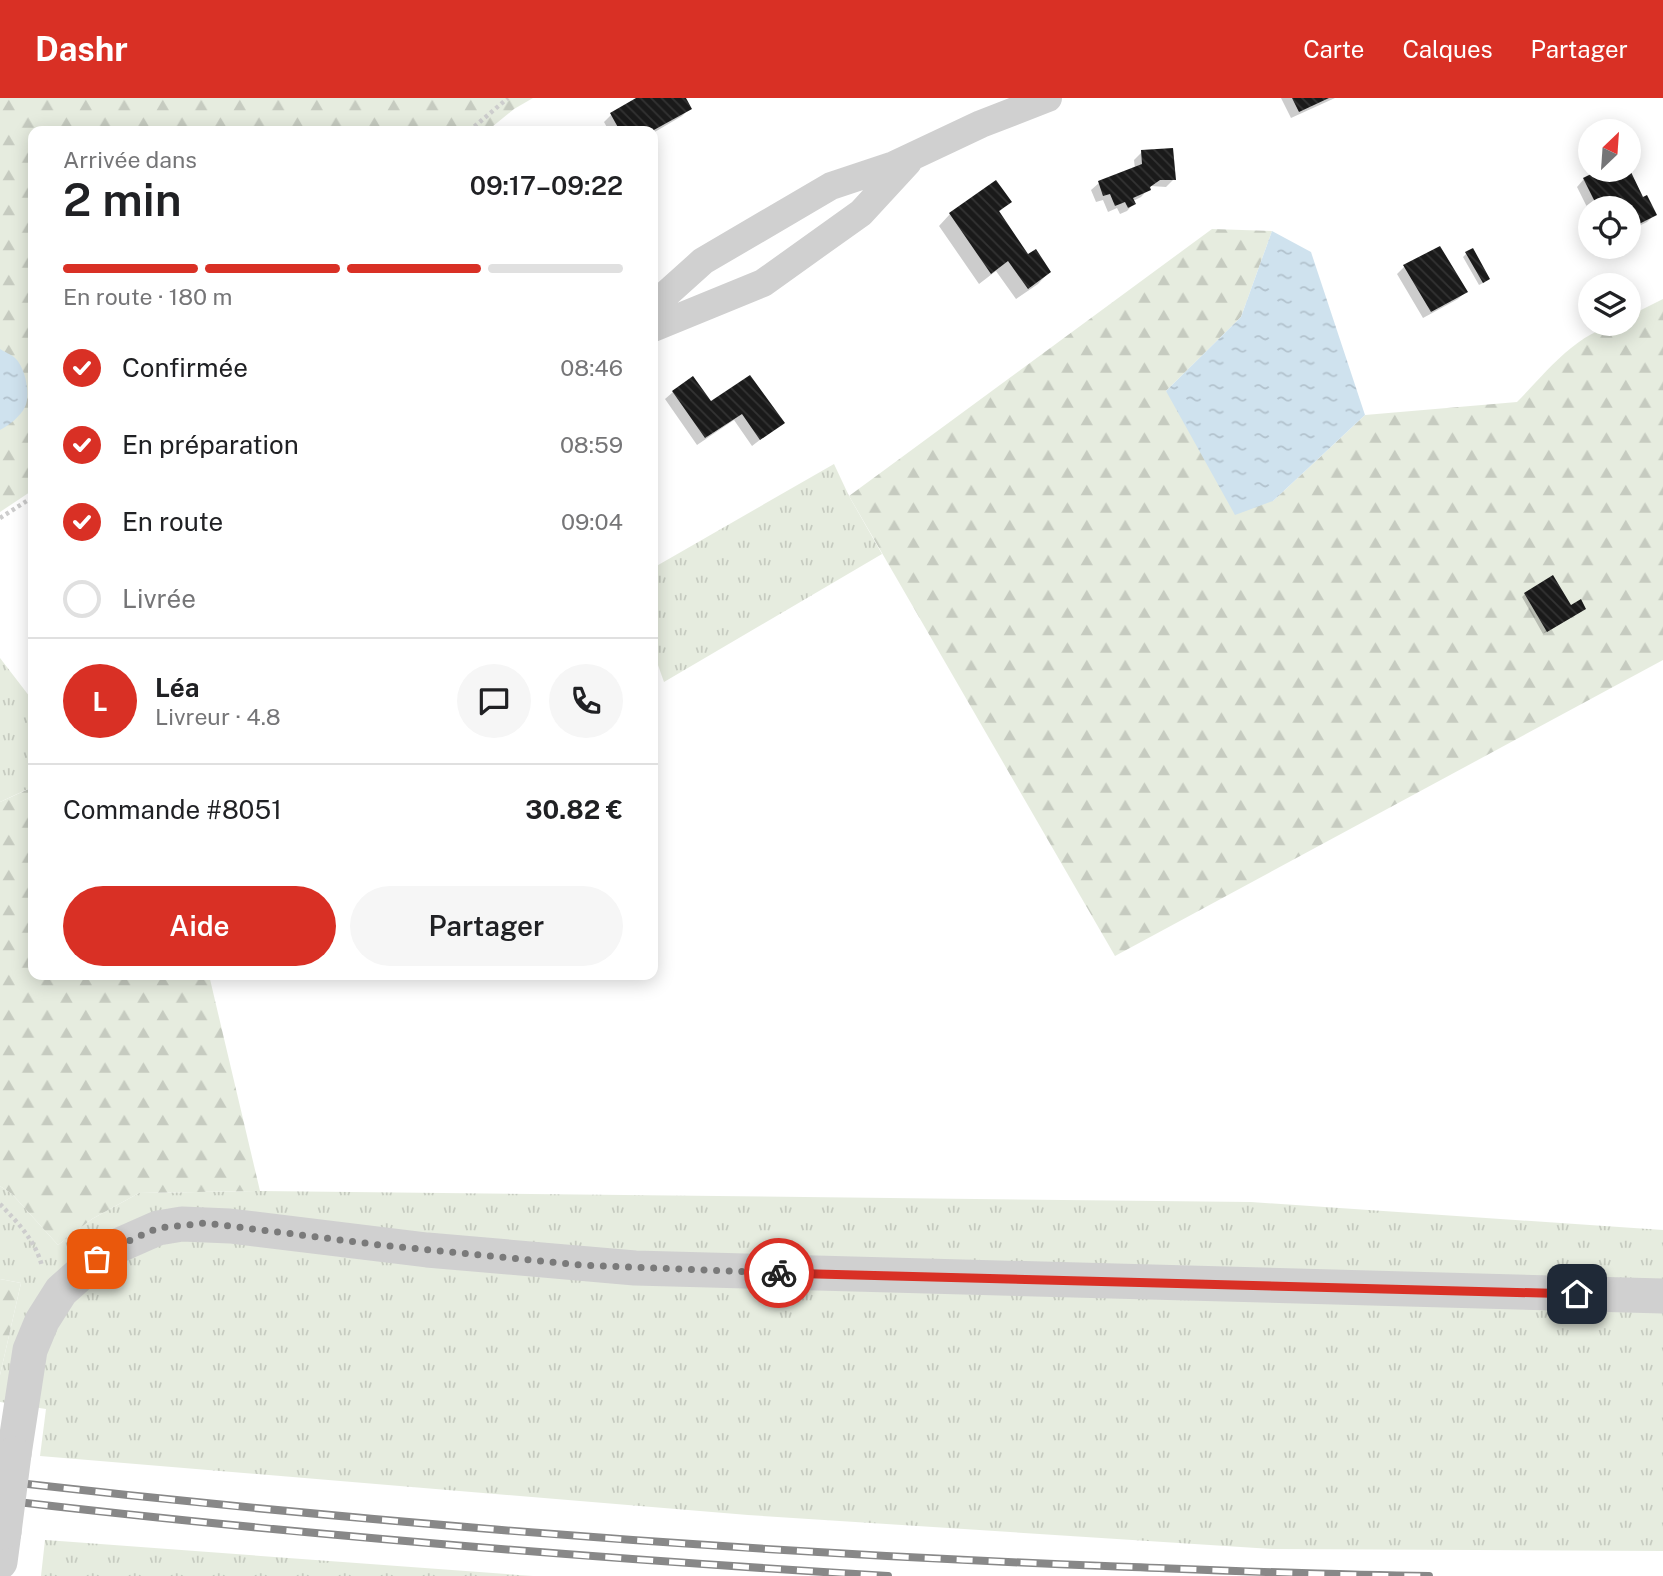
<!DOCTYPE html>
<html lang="fr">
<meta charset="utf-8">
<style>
:root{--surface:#fff;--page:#f6f6f6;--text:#202124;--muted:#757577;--line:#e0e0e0;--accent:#d93025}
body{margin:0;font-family:"Public Sans",sans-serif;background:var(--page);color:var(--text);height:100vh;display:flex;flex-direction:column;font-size:26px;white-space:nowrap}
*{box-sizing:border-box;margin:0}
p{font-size:23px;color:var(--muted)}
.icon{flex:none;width:38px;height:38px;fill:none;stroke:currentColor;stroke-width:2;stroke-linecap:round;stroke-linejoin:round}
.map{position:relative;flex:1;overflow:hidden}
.sheet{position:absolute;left:28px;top:28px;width:630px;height:854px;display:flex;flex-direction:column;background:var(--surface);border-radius:14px;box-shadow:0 4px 18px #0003}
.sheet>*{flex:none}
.needle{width:46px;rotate:25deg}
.tools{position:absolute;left:1578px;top:21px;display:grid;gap:14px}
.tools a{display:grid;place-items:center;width:63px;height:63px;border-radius:50%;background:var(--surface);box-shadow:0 4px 18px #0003;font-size:35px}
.pin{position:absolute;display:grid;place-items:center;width:60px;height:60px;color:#fff;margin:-30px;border-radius:14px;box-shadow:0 4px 10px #0006}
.courier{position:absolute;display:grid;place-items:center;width:70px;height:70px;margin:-35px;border:5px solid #d93025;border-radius:50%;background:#fff;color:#222;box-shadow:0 2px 9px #0007}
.headline em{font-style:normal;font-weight:600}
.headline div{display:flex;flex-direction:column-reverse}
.headline{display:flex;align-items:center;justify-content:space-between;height:119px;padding:0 35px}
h1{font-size:46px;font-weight:600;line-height:52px}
.bar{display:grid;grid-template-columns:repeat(4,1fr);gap:10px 7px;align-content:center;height:84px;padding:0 35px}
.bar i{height:9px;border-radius:5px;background:var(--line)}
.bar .selected{background:var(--accent)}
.bar p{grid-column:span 4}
.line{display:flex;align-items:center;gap:18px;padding:0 35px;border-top:2px solid var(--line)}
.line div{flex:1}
.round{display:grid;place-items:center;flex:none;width:74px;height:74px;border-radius:37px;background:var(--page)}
ol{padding:0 35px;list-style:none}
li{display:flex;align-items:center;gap:21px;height:77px}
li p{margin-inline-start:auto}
li .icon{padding:7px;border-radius:50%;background:var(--accent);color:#fff;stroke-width:4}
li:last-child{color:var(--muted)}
li i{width:38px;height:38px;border:4px solid var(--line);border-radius:50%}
.button{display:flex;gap:14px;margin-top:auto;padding:14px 35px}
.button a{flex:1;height:80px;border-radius:42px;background:var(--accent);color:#fff;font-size:28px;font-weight:600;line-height:80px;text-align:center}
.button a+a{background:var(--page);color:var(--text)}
header{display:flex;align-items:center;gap:42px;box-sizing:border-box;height:98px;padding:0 35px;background:var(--accent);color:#fff}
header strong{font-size:33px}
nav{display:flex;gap:38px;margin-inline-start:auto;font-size:24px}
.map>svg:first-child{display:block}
.grass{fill:url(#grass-tufts)}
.forest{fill:url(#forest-firs)}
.water{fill:url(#water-ripples)}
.shadow{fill:#0003}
.building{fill:url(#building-back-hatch)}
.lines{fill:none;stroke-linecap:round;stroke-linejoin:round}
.path{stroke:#cdcdcd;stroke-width:4.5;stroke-dasharray:3.5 3.5;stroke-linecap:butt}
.minor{stroke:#d0d0d0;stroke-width:28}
.tertiary{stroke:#d0d0d0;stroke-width:35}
.rail-casing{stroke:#888;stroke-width:8}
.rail{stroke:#fff;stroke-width:5;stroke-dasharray:16;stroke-linecap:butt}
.tertiary-bridge{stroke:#d0d0d0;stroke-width:35}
.done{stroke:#7a7a7a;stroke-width:7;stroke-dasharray:0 12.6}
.route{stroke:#d93025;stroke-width:9}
</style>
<header>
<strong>Dashr</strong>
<nav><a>Carte</a><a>Calques</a><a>Partager</a></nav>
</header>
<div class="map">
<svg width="1663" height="1478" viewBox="0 0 1663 1478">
<defs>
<pattern id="grass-tufts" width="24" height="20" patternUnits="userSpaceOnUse" patternTransform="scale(1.75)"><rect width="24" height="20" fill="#e6ecdf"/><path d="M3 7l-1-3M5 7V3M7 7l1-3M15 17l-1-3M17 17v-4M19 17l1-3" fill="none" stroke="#c6cbc0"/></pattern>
<pattern id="forest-firs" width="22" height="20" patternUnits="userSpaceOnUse" patternTransform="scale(1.75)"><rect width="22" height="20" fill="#e6ecdf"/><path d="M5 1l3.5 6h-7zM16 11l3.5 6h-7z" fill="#c6cbc0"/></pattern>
<pattern id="water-ripples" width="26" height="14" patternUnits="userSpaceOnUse" patternTransform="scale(1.75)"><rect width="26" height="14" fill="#cfe2ee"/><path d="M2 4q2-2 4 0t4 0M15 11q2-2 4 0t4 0" fill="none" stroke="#b2c2cd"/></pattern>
<pattern id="building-back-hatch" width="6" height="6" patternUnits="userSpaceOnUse" patternTransform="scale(1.75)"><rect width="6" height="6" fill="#1a1a1a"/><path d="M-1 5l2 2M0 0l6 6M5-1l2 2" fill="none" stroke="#333"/></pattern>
</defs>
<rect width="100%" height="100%" fill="#fff"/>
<!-- grass -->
<path class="grass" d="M834 366 849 398 882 456 664 584 653 553V470Z
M0 560 33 603V678L30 690 0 704Z
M0 1088 12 1096 58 1147 92 1121 139 1095 260 1093 1251 1104 1663 1132V1453L1272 1451 748 1417 40 1358 46 1311 0 1304V1277L21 1185 0 1181Z
M45 1442H46L533 1478H41Z"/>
<!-- forest -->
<path class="forest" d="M0 0H533L514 11 487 33H33V392L0 414Z
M1212 131 1272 133 1241 219 1166 293 1273 403 1365 317 1517 304C1548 273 1582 226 1629 226V218L1663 201V562L1115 858 849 398Z
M33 689V877H209L260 1093 139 1095 92 1121 58 1147 12 1096 0 1088V704Z
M0 1181 21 1185 0 1277Z"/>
<!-- water -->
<path class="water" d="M1272 133 1311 154 1365 317 1273 403 1235 417 1166 293 1241 219Z
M0 251C4 254 11 256 15 260 25 269 31 296 25 309 20 319 9 327 0 332Z"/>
<!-- shadow -->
<path class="shadow" d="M639 0H684L690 10 682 18 653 35 609 33 604 24 611 17Z
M1281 0H1335L1291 20Z
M1142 54 1174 81 1166 89 1151 88 1141 99 1133 103 1134 105 1127 113 1120 116 1117 110 1108 114 1103 102 1096 104 1091 92 1099 85 1135 71 1134 62Z
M1603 72H1628L1642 101 1655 116 1647 124 1629 133V110H1591V117L1577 89 1584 81Z
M1009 104 998 115 1028 158 1049 174 1038 186 1016 201 996 173 979 186 939 128 950 116Z
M1466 156 1485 184 1479 187 1463 159Z
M1404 169 1466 193 1458 201 1423 220 1397 176Z
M673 294 711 305 782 325 752 348 734 322 697 347 665 301Z
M1525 496 1581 513 1543 536 1522 499Z"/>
<!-- building -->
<path class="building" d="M636 0H686L692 11 652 33H620L610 15Z
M1292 0H1329L1299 14Z
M1173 50 1176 82H1160L1150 89 1151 92 1133 100 1136 106 1128 110 1125 104 1115 108 1110 96 1103 98 1098 83 1142 66 1141 52Z
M1599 72H1630L1643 99 1647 97 1657 117 1629 131V110H1598L1583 80Z
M996 82 1012 104 999 113 1028 156 1036 151 1051 174 1028 191 1008 163 991 176 949 115Z
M1440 148 1468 194 1431 214 1403 167Z
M1473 150 1490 181 1483 185 1465 154Z
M750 277 785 325 760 342 742 316 705 340 672 293 693 278 711 303Z
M1553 477 1571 507 1581 501 1586 511 1547 534 1524 495Z"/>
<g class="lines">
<!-- path -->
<path class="path" d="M469 33 508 0
M0 420 33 399
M0 1106C18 1125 35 1142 42 1168"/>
<!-- minor -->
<path class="minor" d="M653 208 703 163 831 88 894 67 981 26 1048 0
M653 230 763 185 861 115 908 64"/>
<!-- tertiary -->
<path class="tertiary" d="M14 1356 30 1252 42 1223 61 1193 97 1161 115 1149 158 1130 182 1126 230 1128 427 1152 635 1170 1663 1198
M0 1464 4 1434"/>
<defs>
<path id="rail" d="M0 1383C368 1425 736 1454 1105 1468 1213 1472 1321 1477 1429 1478
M0 1402C295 1437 592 1460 888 1478"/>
</defs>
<!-- rail casing -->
<use href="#rail" class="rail-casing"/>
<!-- rail -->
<use href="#rail" class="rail"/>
<!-- tertiary-bridge -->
<path class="tertiary-bridge" d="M4 1434 14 1356"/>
</g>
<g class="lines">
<!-- done -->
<path class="done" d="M97 1161 115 1149 158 1130 206 1125 380 1147 580 1167 779 1175"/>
<!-- route -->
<path class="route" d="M779 1175 1577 1196"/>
</g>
</svg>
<div class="tools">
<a><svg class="needle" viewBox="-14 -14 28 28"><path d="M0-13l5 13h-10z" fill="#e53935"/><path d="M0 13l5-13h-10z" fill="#757577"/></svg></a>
<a><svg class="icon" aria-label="locate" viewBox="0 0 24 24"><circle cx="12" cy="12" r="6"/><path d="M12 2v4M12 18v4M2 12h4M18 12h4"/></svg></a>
<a><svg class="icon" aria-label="layers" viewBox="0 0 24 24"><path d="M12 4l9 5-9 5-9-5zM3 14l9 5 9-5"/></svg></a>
</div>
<div class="pin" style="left:97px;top:1161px;background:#ea580c"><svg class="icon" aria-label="bag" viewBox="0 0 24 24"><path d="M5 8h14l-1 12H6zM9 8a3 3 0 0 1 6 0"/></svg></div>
<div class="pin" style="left:1577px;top:1196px;background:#1f2937"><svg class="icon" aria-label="home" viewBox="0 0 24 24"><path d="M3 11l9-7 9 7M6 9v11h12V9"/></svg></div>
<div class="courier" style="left:779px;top:1175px"><svg class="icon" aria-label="bike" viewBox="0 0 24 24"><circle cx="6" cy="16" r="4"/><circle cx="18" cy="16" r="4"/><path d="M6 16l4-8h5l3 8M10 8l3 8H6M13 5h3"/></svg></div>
<section class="sheet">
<div class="headline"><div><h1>2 min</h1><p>Arrivée dans</p></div><em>09:17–09:22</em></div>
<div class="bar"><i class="selected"></i><i class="selected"></i><i class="selected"></i><i></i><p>En route · 180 m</p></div>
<ol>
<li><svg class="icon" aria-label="check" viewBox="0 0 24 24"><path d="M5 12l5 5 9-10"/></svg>Confirmée<p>08:46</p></li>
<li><svg class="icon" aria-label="check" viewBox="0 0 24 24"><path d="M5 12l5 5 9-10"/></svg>En préparation<p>08:59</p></li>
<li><svg class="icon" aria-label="check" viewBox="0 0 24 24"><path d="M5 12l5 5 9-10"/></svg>En route<p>09:04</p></li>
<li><i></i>Livrée</li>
</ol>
<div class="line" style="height:126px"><b class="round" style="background:var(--accent);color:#fff">L</b><div><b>Léa</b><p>Livreur · 4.8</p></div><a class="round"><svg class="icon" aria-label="chat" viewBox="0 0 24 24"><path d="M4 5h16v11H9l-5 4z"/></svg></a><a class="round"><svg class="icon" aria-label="phone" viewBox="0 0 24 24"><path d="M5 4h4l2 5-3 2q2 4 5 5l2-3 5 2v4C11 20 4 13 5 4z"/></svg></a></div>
<div class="line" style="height:91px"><div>Commande #8051</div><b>30.82 €</b></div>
<div class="button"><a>Aide</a><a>Partager</a></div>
</section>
</div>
